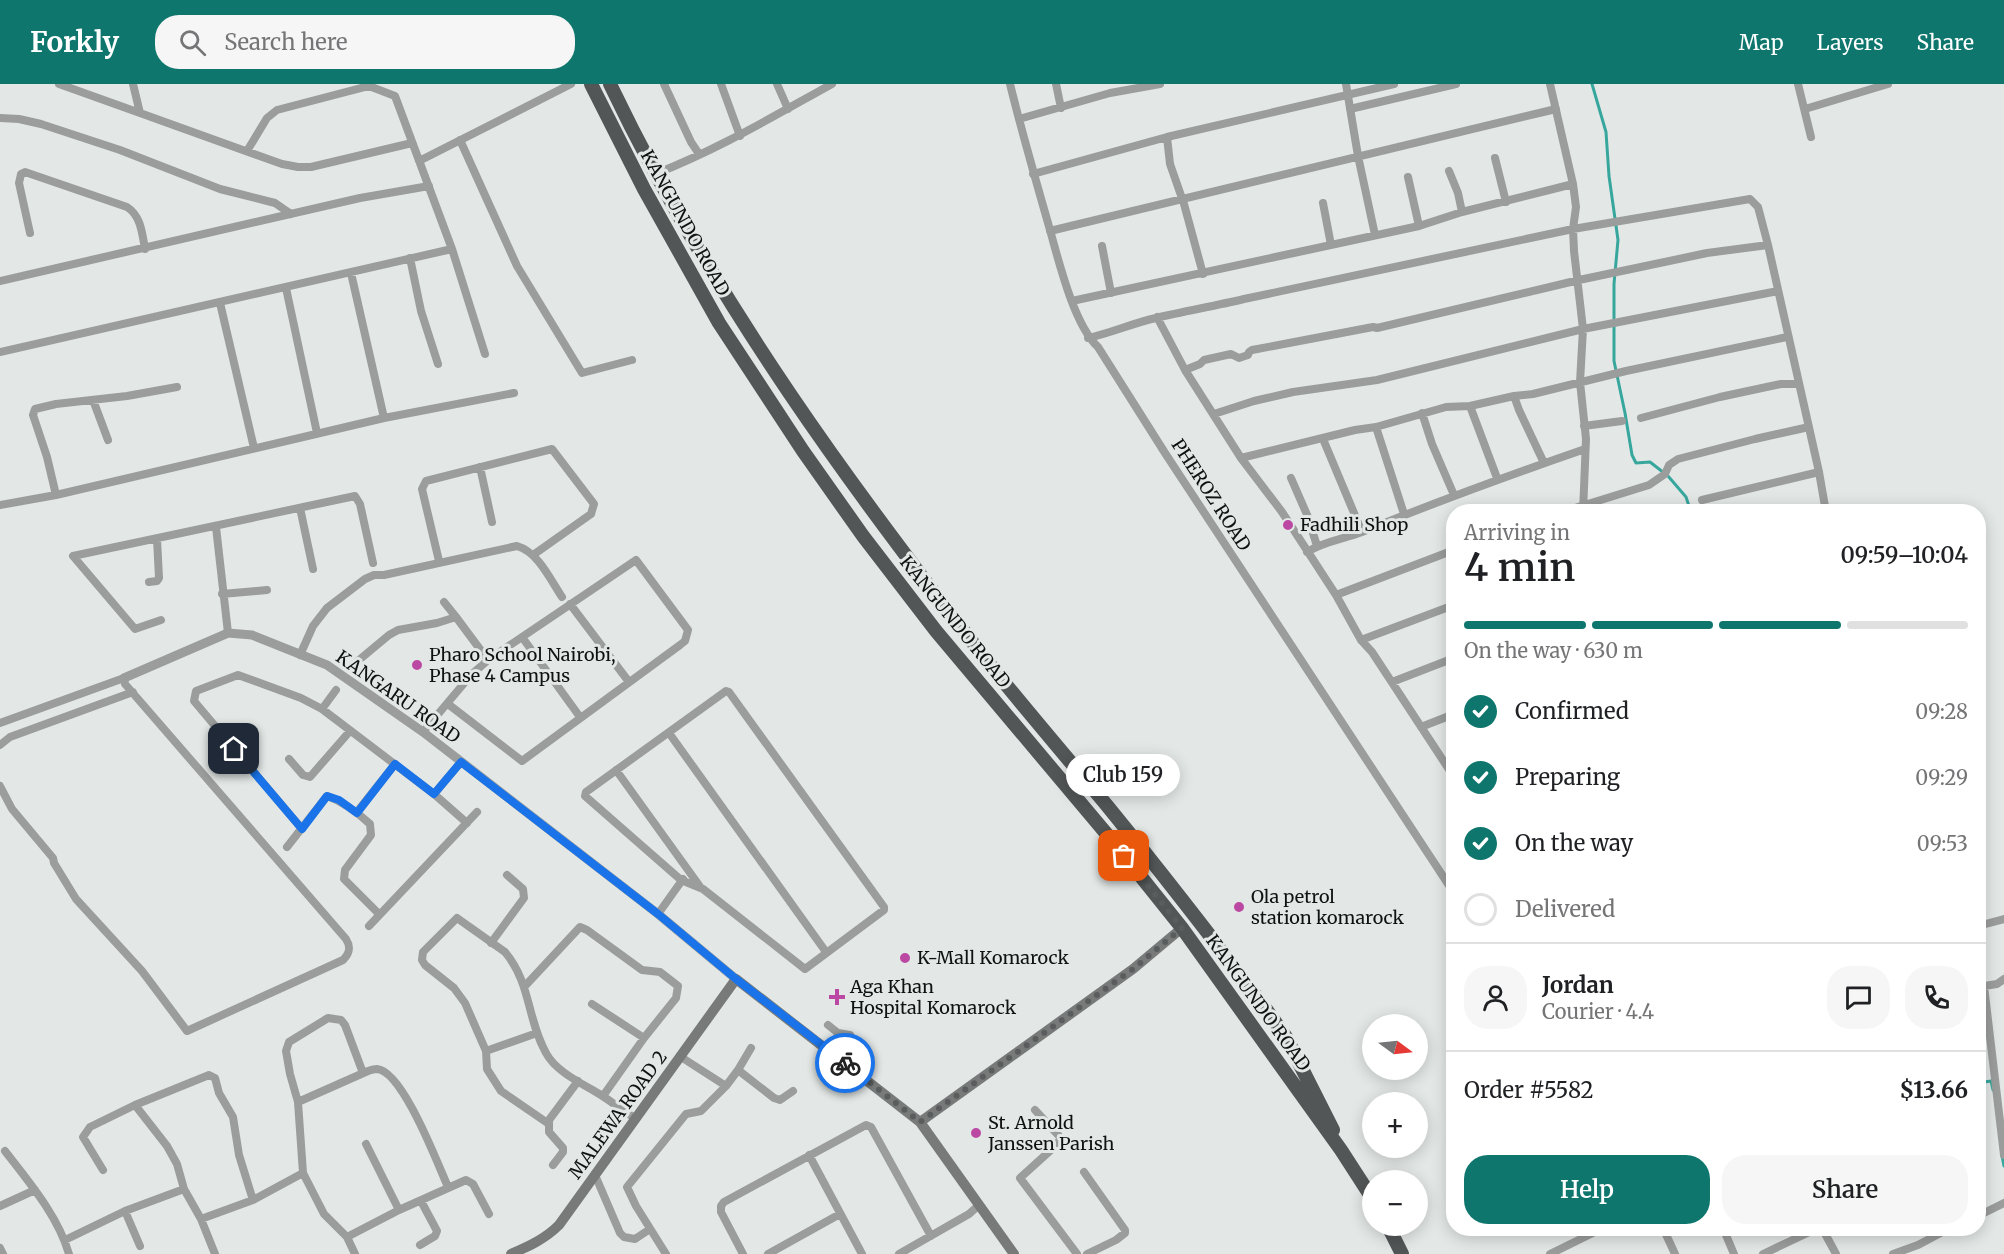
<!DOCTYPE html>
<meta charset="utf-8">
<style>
:root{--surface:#fff;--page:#f6f6f6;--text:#202124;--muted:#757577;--line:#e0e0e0;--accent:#0f766e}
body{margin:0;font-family:Merriweather,serif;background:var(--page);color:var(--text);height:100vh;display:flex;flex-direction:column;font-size:22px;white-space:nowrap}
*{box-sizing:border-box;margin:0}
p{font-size:20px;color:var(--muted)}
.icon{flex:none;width:33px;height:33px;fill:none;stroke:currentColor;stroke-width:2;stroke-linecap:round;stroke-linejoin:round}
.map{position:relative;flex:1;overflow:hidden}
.side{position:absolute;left:1446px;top:420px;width:540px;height:732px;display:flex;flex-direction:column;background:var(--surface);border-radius:24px;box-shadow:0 3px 15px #0003}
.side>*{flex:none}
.needle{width:39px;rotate:105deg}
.controls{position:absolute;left:1362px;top:930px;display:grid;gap:12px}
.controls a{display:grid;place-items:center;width:66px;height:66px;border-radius:50%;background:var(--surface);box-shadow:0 3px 15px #0003;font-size:30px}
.pin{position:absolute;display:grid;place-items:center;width:51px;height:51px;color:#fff;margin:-26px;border-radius:12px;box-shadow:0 3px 9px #0006}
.courier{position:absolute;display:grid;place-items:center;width:60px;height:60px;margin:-30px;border:4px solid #1a73e8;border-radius:50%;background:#fff;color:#222;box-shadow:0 2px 8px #0007}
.bubble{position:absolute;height:42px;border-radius:21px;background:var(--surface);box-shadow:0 3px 15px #0003;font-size:20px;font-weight:600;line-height:42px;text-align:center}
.overview em{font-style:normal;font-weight:600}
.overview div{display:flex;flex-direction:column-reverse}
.overview{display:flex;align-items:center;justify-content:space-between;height:102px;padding:0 18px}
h1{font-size:39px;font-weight:600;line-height:45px}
.bar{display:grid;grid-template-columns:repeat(4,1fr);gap:9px 6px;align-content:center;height:72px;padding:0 18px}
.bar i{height:8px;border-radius:4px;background:var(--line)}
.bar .selected{background:var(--accent)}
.bar p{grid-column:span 4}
.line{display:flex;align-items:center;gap:15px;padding:0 18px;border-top:2px solid var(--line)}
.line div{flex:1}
.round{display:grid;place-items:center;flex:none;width:63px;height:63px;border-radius:24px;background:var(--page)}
ol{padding:0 18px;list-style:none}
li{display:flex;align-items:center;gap:18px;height:66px}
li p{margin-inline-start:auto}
li .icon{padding:6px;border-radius:50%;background:var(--accent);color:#fff;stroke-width:4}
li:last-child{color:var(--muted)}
li i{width:33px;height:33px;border:3px solid var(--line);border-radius:50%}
.cta{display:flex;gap:12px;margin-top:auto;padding:12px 18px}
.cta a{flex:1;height:69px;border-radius:24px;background:var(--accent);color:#fff;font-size:24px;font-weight:600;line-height:69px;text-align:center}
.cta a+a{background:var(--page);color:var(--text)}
header{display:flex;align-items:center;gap:36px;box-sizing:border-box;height:84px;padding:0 30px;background:var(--accent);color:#fff}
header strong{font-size:28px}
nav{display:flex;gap:33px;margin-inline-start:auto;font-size:21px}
.search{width:420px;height:54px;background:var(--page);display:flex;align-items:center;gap:15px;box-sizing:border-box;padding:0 21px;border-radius:24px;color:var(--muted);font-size:22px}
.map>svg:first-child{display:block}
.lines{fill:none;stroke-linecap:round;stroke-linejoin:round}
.stream{stroke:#37a79d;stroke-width:3}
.minor{stroke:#9b9d9d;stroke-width:8}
.tertiary{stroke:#9b9d9d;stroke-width:9}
.secondary{stroke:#777a79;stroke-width:10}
.trunk{stroke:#525656;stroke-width:14}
.done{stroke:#5a5d5d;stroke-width:6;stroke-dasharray:0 10.8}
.route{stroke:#1a73e8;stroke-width:8}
.poi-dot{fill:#bb49a3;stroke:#e3e8e7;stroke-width:2}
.labels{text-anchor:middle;stroke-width:6;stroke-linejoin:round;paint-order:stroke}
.street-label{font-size:18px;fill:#101212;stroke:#e3e8e7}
.poi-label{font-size:18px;fill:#101212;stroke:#e3e8e7;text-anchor:start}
</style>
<header>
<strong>Forkly</strong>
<div class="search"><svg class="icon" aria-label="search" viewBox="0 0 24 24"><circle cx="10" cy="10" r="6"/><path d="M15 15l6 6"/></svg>Search here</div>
<nav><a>Map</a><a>Layers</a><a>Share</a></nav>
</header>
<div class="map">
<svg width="2004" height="1170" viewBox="0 0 2004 1170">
<rect width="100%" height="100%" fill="#e3e8e7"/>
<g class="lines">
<!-- stream -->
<path class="stream" d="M1592 0 1606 48 1609 92 1618 156 1614 200V277L1625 329 1632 371 1636 379 1650 378 1668 392 1686 413 1691 428
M1978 999 1991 997 1993 1006
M2002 1072 2004 1082"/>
<!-- minor -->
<path class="minor" d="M59 0 140 29
M133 0 140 29 282 80 298 83H311L412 59
M664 0 691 58 699 70
M721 0 740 52
M777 0 788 25
M1010 0C1022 49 1036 97 1050 146 1059 178 1074 241 1098 263L1165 369 1454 809
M1056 0 1061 24
M1346 0 1358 72 1375 151
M1550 0 1573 100 1576 123 1573 145 1574 167 1583 245 1580 298 1586 355 1583 428
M1798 0 1811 53
M1350 25 1456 0
M1805 25 1888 0
M0 34 19 35 41 40 120 66 220 105 275 119 291 130
M1019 35 1110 9 1160 0
M1167 53 1170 80 1184 120 1203 190
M460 56 517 182 582 289 632 276
M247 67 267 34 277 26 369 2 395 12 452 165 485 270
M1495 74 1506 118
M419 77 571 0
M1449 87 1458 109 1462 128
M655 90C717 66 774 32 832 0
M1033 90 1167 53 1394 0
M1408 93 1419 142
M1323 119 1331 161
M1050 147 1556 25
M30 149 19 99 21 90 25 88 127 123C141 132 142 149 145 165
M1102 162 1111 209
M410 174 421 227 438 280
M351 189 384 334
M0 197 360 114 429 102
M286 204 317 349
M1072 217 1419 142 1462 128 1573 100
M220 219 254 364
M1157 233 1185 286 1241 374 1282 428 1336 511 1361 556 1372 568 1454 693
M1088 254C1111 249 1133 239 1156 234 1185 227 1215 222 1244 215L1573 145 1750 115 1758 123 1768 161 1819 388 1826 428
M0 268 452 165
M1185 286 1200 280 1204 276 1231 270 1239 274 1248 271 1249 268 1252 266 1373 243 1377 244 1579 196 1707 169 1768 161
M93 316 108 356
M1470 322 1514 312
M1422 329 1432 360 1454 411
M1214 330 1254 317 1293 308 1377 296 1583 245 1778 207
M1641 334 1720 313 1781 300H1799
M1584 342 1622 337
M1376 343 1404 430
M1323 355 1362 448
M1241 374 1355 346 1376 343 1446 323 1470 322 1497 394
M1544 379 1519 326 1514 312 1533 310 1626 287 1787 253
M480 383 492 438
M1291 394 1308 433 1317 462
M56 411 47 373 33 331 35 325 56 320 127 312 177 303
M1702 416 1819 388
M0 421 56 411 384 334 514 309
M300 424 313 485
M1562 428 1649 401 1665 390 1669 381 1678 375 1755 355 1809 343
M216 443 228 549
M1307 468C1324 457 1344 455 1362 448 1436 418 1510 391 1585 365
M439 477 422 405 426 397 552 365 594 420 591 430 533 471
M149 498 157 497 159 494 157 455
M222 510 267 506
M1336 511 1454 466
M444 518 456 533
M570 520 629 598
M161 536 135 545 73 472 355 412 360 420 373 479
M522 553 580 633
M1361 556 1454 521
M300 571 313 542 327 524 365 495 374 491H384L517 462C538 468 550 495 562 513
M353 581 389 551 398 546 437 539 456 533 488 576
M1392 598 1454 574
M726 607 729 608 884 823V826L805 885 703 805 681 796 585 712 586 708Z
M322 625 336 606
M0 639 124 594 125 600 346 855C351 863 350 869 343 876L187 947 142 887 76 815 54 779 53 774 12 725 0 702
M1421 643 1454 630
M423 648 471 591 488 576 636 476 688 546 685 557 680 561 522 677 448 620
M669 649 826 868
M0 661 10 653 133 608
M289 675 303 691 310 693 350 647
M616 686 701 804
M434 710 461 678
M357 728 395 680
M302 745 194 617 196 607 238 591 301 614 322 625 434 710 467 739
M287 763 327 712C344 718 357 728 370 740L371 751 345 786 344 795 379 830
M658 830 683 795
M369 842 477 728
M1978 842 2004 835
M491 859 524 814 523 805 507 791
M525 902 580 843 587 846 642 886 660 888 678 902 676 914 644 954 603 1012
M1984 902 2004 1071
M1978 903 1997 900 2004 895
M592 920 644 954
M828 941 838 949 850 951
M486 967 537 949
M681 973 726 1002 738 986 774 1014 780 1016 793 1007
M738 986 751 964
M298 1018 368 987C371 986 374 985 377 985 403 987 438 1081 448 1103
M135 1021 167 1062 177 1080 184 1105 201 1135 215 1170
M1035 1026 1060 1053 1062 1057 1051 1061 1052 1065 1020 1094 1077 1170
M549 1040 501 1007 487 985 486 967 465 919 454 904 425 881 422 876 423 868 457 834 505 868C531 899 527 935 546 969 556 988 583 1000 601 1011 612 1018 623 1027 635 1034
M366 1060 399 1126
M5 1067C29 1098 58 1132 69 1170
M809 1071 862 1170
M553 1081 563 1068V1064L549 1048V1036L578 997
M103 1086 83 1053 90 1043 135 1021 209 991 215 994 219 1009 233 1033 239 1071 253 1116
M1084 1088 1125 1146V1149L1116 1156 1087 1170
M595 1091 620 1149 624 1153 635 1155 650 1145
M0 1122 35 1106
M125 1127 140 1162
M1978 1132 2004 1119
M201 1135 253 1116 303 1089
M1663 1144 1675 1170
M1696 1144 1699 1147 1708 1144
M1723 1144 1734 1170
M1822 1144 1836 1170
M347 1153 399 1126 466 1096 473 1100 489 1130
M65 1156 125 1127 184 1105
M420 1161 435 1152 437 1147 421 1117
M0 1164 3 1170
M355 1170 347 1153 324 1130 303 1089 298 1018 290 990 286 967 289 958 328 934 341 936 345 941 363 989
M666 1170 636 1122 627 1103 686 1030 701 1027 726 1002
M743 1170 721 1128V1122L724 1118 866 1041 871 1043 931 1152
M768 1170 840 1130
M899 1170 969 1130 978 1122
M1550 1170 1603 1144
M1763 1170 1818 1144
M1893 1170 1918 1161 1950 1144"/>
<!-- tertiary -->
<path class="tertiary" d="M124 594 228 549 252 551 327 581 423 648 658 830 736 895"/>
<!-- secondary -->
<path class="secondary" d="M920 1038 1133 885 1182 844
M511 1170C529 1162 545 1155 559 1141L736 895 920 1038 1014 1170"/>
<!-- trunk -->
<path class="trunk" d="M591 0 644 105 719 239 803 367 863 452 936 547 1110 754 1182 844 1341 1066 1372 1114
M610 0C713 216 855 410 1003 597 1038 640 1074 682 1109 724 1162 789 1213 855 1263 921L1286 953 1333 1046
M1388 1142 1402 1170"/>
</g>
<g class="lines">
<!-- done -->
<path class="done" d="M845 979 920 1038 1133 885 1182 844 1124 772"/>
<!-- route -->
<path class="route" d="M234 665 302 745 327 712 339 716 357 729 395 680 434 710 461 678 658 830 736 895 845 979"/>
</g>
<!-- markers -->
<g class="poi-dot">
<circle cx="1288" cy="441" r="6"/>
<circle cx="417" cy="581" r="6"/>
<circle cx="1239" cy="823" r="6"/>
<circle cx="905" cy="874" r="6"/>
<path d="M834 904h6v6h6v6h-6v6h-6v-6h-6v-6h6z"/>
<circle cx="976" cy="1049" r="6"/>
</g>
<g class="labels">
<!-- street labels -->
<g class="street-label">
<text transform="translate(685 139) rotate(61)" y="6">KANGUNDO ROAD</text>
<text transform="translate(1211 411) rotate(57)" y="6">PHEROZ ROAD</text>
<text transform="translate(955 538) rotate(51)" y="6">KANGUNDO ROAD</text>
<text transform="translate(398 613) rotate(35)" y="6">KANGARU ROAD</text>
<text transform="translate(1258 919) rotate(54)" y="6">KANGUNDO ROAD</text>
<text transform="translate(618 1031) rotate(-54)" y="6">MALEWA ROAD 2</text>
</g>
<!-- poi labels -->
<g class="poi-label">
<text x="1300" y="447">Fadhili Shop</text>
<text x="429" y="577">Pharo School Nairobi,<tspan x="429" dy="21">Phase 4 Campus</tspan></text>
<text x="1251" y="819">Ola petrol<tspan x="1251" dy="21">station komarock</tspan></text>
<text x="917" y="880">K-Mall Komarock</text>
<text x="850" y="909">Aga Khan<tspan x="850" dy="21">Hospital Komarock</tspan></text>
<text x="988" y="1045">St. Arnold<tspan x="988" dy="21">Janssen Parish</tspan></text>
</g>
</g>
</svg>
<div class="controls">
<a><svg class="needle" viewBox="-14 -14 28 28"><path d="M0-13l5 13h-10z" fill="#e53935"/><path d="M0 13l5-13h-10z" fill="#757577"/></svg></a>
<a>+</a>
<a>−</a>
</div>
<div class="pin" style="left:1124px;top:772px;background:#ea580c"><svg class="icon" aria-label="bag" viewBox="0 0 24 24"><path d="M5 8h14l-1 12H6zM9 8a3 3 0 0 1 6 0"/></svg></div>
<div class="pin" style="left:234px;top:665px;background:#1f2937"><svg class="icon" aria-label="home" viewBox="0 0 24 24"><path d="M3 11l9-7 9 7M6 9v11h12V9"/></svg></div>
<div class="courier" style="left:845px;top:979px"><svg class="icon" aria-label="bike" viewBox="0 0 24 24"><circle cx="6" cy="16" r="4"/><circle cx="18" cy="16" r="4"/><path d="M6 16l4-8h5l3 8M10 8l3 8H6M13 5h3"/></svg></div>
<div class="bubble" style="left:1066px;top:670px;width:114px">Club 159</div>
<section class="side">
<div class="overview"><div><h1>4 min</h1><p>Arriving in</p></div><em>09:59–10:04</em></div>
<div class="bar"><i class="selected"></i><i class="selected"></i><i class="selected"></i><i></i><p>On the way · 630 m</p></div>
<ol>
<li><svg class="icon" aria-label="check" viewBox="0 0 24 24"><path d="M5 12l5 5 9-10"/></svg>Confirmed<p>09:28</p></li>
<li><svg class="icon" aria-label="check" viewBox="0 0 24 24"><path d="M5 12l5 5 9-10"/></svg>Preparing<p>09:29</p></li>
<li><svg class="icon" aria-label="check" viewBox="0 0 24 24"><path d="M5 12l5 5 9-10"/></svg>On the way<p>09:53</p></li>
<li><i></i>Delivered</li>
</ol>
<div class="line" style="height:108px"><a class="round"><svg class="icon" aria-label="person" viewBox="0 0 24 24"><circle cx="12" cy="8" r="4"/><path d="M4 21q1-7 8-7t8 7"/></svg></a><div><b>Jordan</b><p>Courier · 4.4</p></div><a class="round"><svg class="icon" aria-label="chat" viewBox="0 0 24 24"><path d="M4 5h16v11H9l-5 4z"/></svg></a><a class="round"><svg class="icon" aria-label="phone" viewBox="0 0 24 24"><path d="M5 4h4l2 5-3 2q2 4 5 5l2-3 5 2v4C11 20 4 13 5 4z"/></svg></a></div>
<div class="line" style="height:78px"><div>Order #5582</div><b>$13.66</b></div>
<div class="cta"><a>Help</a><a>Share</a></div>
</section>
</div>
